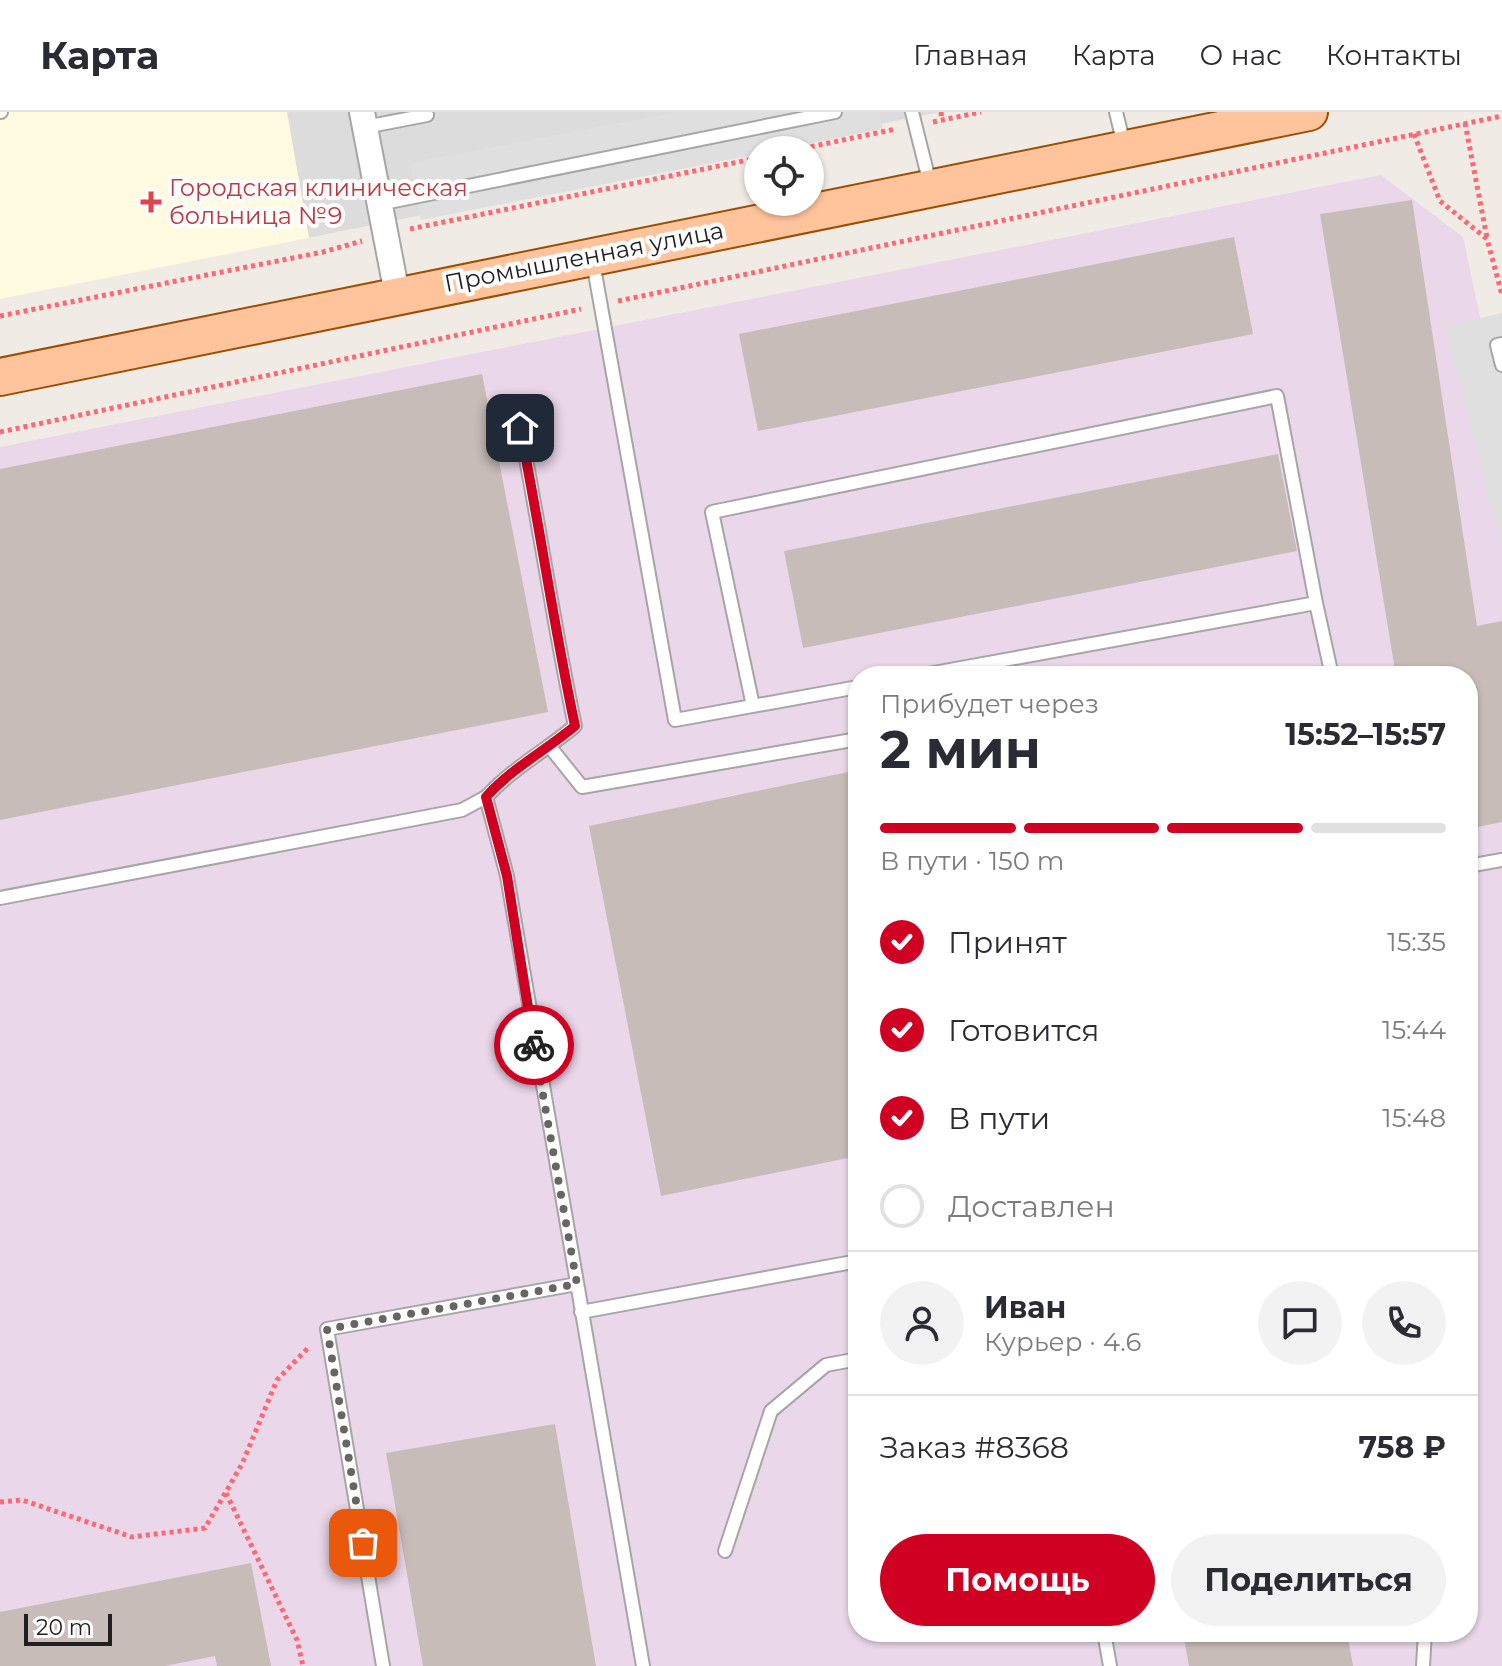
<!DOCTYPE html>
<html lang="ru">
<meta charset="utf-8">
<style>
:root{--surface:#fff;--page:#f2f2f3;--text:#2b2b33;--muted:#7c7c81;--line:#e1e1e2;--accent:#cf0022}
body{margin:0;font-family:Montserrat,sans-serif;background:var(--page);color:var(--text);height:100vh;display:flex;flex-direction:column;font-size:30px;white-space:nowrap}
*{box-sizing:border-box;margin:0}
p{font-size:26px;color:var(--muted)}
.icon{flex:none;width:44px;height:44px;fill:none;stroke:currentColor;stroke-width:2;stroke-linecap:round;stroke-linejoin:round}
.map{position:relative;flex:1;overflow:hidden}
.details{position:absolute;left:848px;top:554px;width:630px;height:976px;display:flex;flex-direction:column;background:var(--surface);border-radius:32px;box-shadow:0 2px 6px #0004}
.details>*{flex:none}
.tools{position:absolute;left:744px;top:24px;display:grid;gap:16px}
.tools a{display:grid;place-items:center;width:80px;height:80px;border-radius:50%;background:var(--surface);box-shadow:0 2px 6px #0004;font-size:40px}
.scale{position:absolute;left:24px;bottom:20px;width:88px;box-sizing:border-box;padding-left:8px;border:4px solid #1f1f1f;border-top:0;font-size:22px;line-height:28px;white-space:nowrap;color:#1f1f1f;-webkit-text-stroke:6px #fff;paint-order:stroke}
.pin{position:absolute;display:grid;place-items:center;width:68px;height:68px;color:#fff;margin:-34px;border-radius:16px;box-shadow:0 4px 12px #0006}
.courier{position:absolute;display:grid;place-items:center;width:80px;height:80px;margin:-40px;border:6px solid #cf0022;border-radius:50%;background:#fff;color:#222;box-shadow:0 2px 10px #0007}
.overview em{font-style:normal;font-weight:700}
.overview div{display:flex;flex-direction:column-reverse}
.overview{display:flex;align-items:center;justify-content:space-between;height:136px;padding:0 32px}
h1{font-size:52px;font-weight:700;line-height:60px}
.bar{display:grid;grid-template-columns:repeat(4,1fr);gap:12px 8px;align-content:center;height:96px;padding:0 32px}
.bar i{height:10px;border-radius:6px;background:var(--line)}
.bar .current{background:var(--accent)}
.bar p{grid-column:span 4}
.line{display:flex;align-items:center;gap:20px;padding:0 32px;border-top:2px solid var(--line)}
.line div{flex:1}
.round{display:grid;place-items:center;flex:none;width:84px;height:84px;border-radius:42px;background:var(--page)}
ol{padding:0 32px;list-style:none}
li{display:flex;align-items:center;gap:24px;height:88px}
li p{margin-inline-start:auto}
li .icon{padding:8px;border-radius:50%;background:var(--accent);color:#fff;stroke-width:4}
li:last-child{color:var(--muted)}
li i{width:44px;height:44px;border:4px solid var(--line);border-radius:50%}
.cta{display:flex;gap:16px;margin-top:auto;padding:16px 32px}
.cta a{flex:1;height:92px;border-radius:48px;background:var(--accent);color:#fff;font-size:32px;font-weight:700;line-height:92px;text-align:center}
.cta a+a{background:var(--page);color:var(--text)}
header{display:flex;align-items:center;gap:48px;box-sizing:border-box;height:112px;padding:0 40px;background:var(--surface);border-bottom:2px solid var(--line)}
header strong{font-size:38px}
nav{display:flex;gap:44px;margin-inline-start:auto;font-size:28px}
.map>svg:first-child{display:block}
.residential{fill:#dddcdc}
.industrial{fill:#ead7e9;fill-rule:evenodd}
.education{fill:#fffae0}
.parking{fill:#dfdfdf}
.building{fill:#c8bcb8}
.lines{fill:none;stroke-linecap:round;stroke-linejoin:round}
.service-casing{stroke:#a6a6a6;stroke-width:16}
.minor-casing{stroke:#a6a6a6;stroke-width:28}
.primary-casing{stroke:#9b4e00;stroke-width:40}
.path{stroke:#ff6871;stroke-width:5;stroke-dasharray:4 4;stroke-linecap:butt}
.service{stroke:#fff;stroke-width:12}
.minor{stroke:#fff;stroke-width:24}
.primary{stroke:#ffc49c;stroke-width:36}
.done{stroke:#686664;stroke-width:8;stroke-dasharray:0 14.4}
.route{stroke:#cf0022;stroke-width:10}
.health-dot{fill:#e0444e;stroke:#fff;stroke-width:3}
.labels{text-anchor:middle;stroke-width:8;stroke-linejoin:round;paint-order:stroke}
.health-label{font-size:24px;fill:#be3a42;stroke:#fff;text-anchor:start}
.street-label{font-size:24px;fill:#1f1f1f;stroke:#fff}
</style>
<header>
<strong>Карта</strong>
<nav><a>Главная</a><a>Карта</a><a>О нас</a><a>Контакты</a></nav>
</header>
<div class="map">
<svg width="1502" height="1554" viewBox="0 0 1502 1554">
<rect width="100%" height="100%" fill="#f0ebe5"/>
<!-- residential -->
<path class="residential" d="M0 0H940L0 187Z"/>
<!-- industrial -->
<path class="industrial" d="M1381 63 1463 125 1502 308V1554H0V335ZM858 564H1468V1520H858Z"/>
<!-- education -->
<path class="education" d="M0 0H287L309 126 0 187Z"/>
<!-- parking -->
<path class="parking" d="M677 0H879L883 17 776 38H758V42L421 108 410 51Z
M1502 201V426L1499 427 1444 215Z"/>
<!-- building -->
<path class="building" d="M1412 88 1477 514 1502 509V710L1468 717V564H1396L1320 102Z
M1234 125 1253 222 758 319 739 222Z
M482 262 548 600 0 708V357Z
M1278 342 1297 439 803 536 784 439Z
M858 658V1044L661 1084 589 714Z
M555 1312 596 1554H423L386 1341Z
M251 1451 271 1554H217L215 1544 165 1554H0V1500Z
M1183 1520H1347L1353 1554H1189Z"/>
<g class="lines">
<defs>
<path id="service" d="M0 0H1
M912 0 930 72
M1116 0 1124 33
M365 15 427 3
M379 92 835 0
M593 150 675 608 858 575
M1502 232 1497 233 1502 253
M1316 491 1332 564
M1211 564H1220
M753 594 712 400 1277 284 1316 491 917 564
M550 635 582 675 858 627
M486 685C513 656 545 639 575 614 554 515 540 416 520 316
M1468 754 1502 748
M0 786 462 698 486 685 507 764 643 1554
M581 1200 858 1149
M725 1439 771 1299 826 1253 858 1247
M1104 1520 1110 1554
M383 1554 327 1217 577 1172
M1423 1554 1425 1520"/>
<path id="minor" d="M362 0 397 182"/>
<path id="primary" d="M0 265 1309 0"/>
</defs>
<!-- service casing -->
<use href="#service" class="service-casing"/>
<!-- minor casing -->
<use href="#minor" class="minor-casing"/>
<!-- primary casing -->
<use href="#primary" class="primary-casing"/>
<!-- path -->
<path class="path" d="M941 0 942 8
M933 10 981 0
M1465 11 1487 126
M1414 22 1440 89 1487 127 1502 183
M795 38 896 17
M410 117 758 46
M618 189 1502 4
M0 204 323 140 362 129
M0 320 581 197
M226 1381 297 1528 303 1554
M0 1390 22 1388 132 1425 205 1416 242 1352 277 1268 309 1235"/>
<!-- service -->
<use href="#service" class="service"/>
<!-- minor -->
<use href="#minor" class="minor"/>
<!-- primary -->
<use href="#primary" class="primary"/>
</g>
<g class="lines">
<!-- done -->
<path class="done" d="M363 1431 327 1217 577 1172 534 933"/>
<!-- route -->
<path class="route" d="M520 316C540 416 554 515 575 614 545 639 512 656 486 685L507 764 534 933"/>
</g>
<!-- markers -->
<path class="health-dot" d="M147 78h8v8h8v8h-8v8h-8v-8h-8v-8h8z"/>
<g class="labels">
<!-- health labels -->
<g class="health-label">
<text x="169" y="84">Городская клиническая<tspan x="169" dy="28">больница №9</tspan></text>
</g>
<!-- street labels -->
<g class="street-label">
<text transform="translate(584 145) rotate(-11)" y="8">Промышленная улица</text>
</g>
</g>
</svg>
<div class="tools">
<a><svg class="icon" aria-label="locate" viewBox="0 0 24 24"><circle cx="12" cy="12" r="6"/><path d="M12 2v4M12 18v4M2 12h4M18 12h4"/></svg></a>
</div>
<div class="scale">20 m</div>
<div class="pin" style="left:363px;top:1431px;background:#ea580c"><svg class="icon" aria-label="bag" viewBox="0 0 24 24"><path d="M5 8h14l-1 12H6zM9 8a3 3 0 0 1 6 0"/></svg></div>
<div class="pin" style="left:520px;top:316px;background:#1f2937"><svg class="icon" aria-label="home" viewBox="0 0 24 24"><path d="M3 11l9-7 9 7M6 9v11h12V9"/></svg></div>
<div class="courier" style="left:534px;top:933px"><svg class="icon" aria-label="bike" viewBox="0 0 24 24"><circle cx="6" cy="16" r="4"/><circle cx="18" cy="16" r="4"/><path d="M6 16l4-8h5l3 8M10 8l3 8H6M13 5h3"/></svg></div>
<section class="details">
<div class="overview"><div><h1>2 мин</h1><p>Прибудет через</p></div><em>15:52–15:57</em></div>
<div class="bar"><i class="current"></i><i class="current"></i><i class="current"></i><i></i><p>В пути · 150 m</p></div>
<ol>
<li><svg class="icon" aria-label="check" viewBox="0 0 24 24"><path d="M5 12l5 5 9-10"/></svg>Принят<p>15:35</p></li>
<li><svg class="icon" aria-label="check" viewBox="0 0 24 24"><path d="M5 12l5 5 9-10"/></svg>Готовится<p>15:44</p></li>
<li><svg class="icon" aria-label="check" viewBox="0 0 24 24"><path d="M5 12l5 5 9-10"/></svg>В пути<p>15:48</p></li>
<li><i></i>Доставлен</li>
</ol>
<div class="line" style="height:144px"><a class="round"><svg class="icon" aria-label="person" viewBox="0 0 24 24"><circle cx="12" cy="8" r="4"/><path d="M4 21q1-7 8-7t8 7"/></svg></a><div><b>Иван</b><p>Курьер · 4.6</p></div><a class="round"><svg class="icon" aria-label="chat" viewBox="0 0 24 24"><path d="M4 5h16v11H9l-5 4z"/></svg></a><a class="round"><svg class="icon" aria-label="phone" viewBox="0 0 24 24"><path d="M5 4h4l2 5-3 2q2 4 5 5l2-3 5 2v4C11 20 4 13 5 4z"/></svg></a></div>
<div class="line" style="height:104px"><div>Заказ #8368</div><b>758 ₽</b></div>
<div class="cta"><a>Помощь</a><a>Поделиться</a></div>
</section>
</div>
